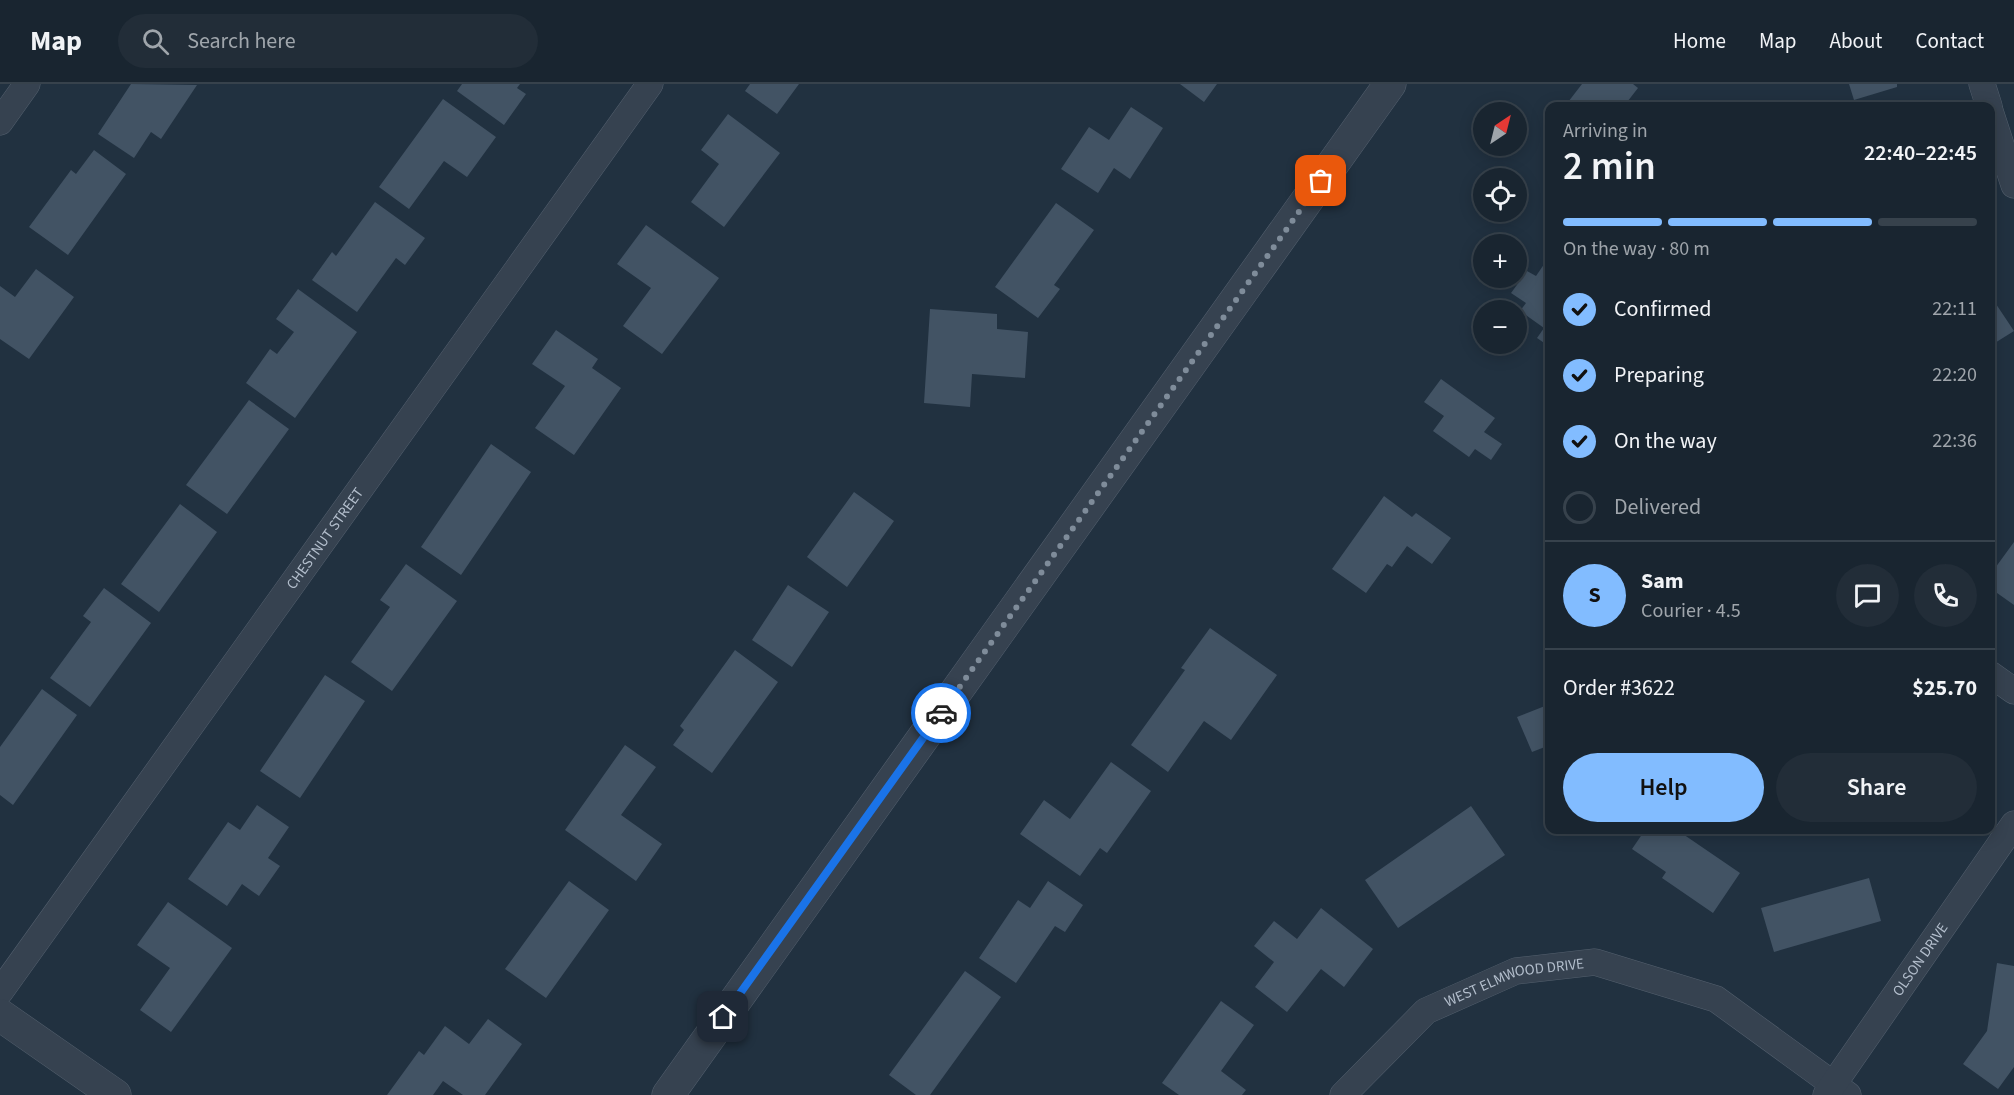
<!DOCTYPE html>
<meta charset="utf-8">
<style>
:root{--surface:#192530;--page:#222d38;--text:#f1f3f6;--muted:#9fa5ab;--line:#37424c;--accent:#82bcff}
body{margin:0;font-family:"Source Sans 3",sans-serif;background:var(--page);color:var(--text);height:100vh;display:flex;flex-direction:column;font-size:22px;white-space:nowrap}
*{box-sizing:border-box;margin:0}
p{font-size:20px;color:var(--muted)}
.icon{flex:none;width:33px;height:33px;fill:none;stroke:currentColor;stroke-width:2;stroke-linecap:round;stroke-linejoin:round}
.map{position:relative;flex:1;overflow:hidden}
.sheet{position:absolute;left:1545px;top:18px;width:450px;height:732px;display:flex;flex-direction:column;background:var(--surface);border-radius:12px;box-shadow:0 3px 15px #0003,0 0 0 2px var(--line)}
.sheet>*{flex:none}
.needle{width:39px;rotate:35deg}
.tools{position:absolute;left:1473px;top:18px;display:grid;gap:12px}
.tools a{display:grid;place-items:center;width:54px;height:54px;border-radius:50%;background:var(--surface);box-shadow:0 3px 15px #0003,0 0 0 2px var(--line);font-size:30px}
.pin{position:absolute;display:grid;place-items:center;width:51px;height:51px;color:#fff;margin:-26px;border-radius:12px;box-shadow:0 3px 9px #0006}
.courier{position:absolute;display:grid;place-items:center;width:60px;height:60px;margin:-30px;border:4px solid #1a73e8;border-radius:50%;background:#fff;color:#222;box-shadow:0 2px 8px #0007}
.summary em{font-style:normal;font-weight:600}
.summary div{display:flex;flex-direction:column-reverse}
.summary{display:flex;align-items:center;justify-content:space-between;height:102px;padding:0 18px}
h1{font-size:39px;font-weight:600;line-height:45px}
.bar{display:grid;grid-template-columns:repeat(4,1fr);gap:9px 6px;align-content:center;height:72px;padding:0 18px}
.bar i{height:8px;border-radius:4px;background:var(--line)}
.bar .current{background:var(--accent)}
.bar p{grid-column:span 4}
.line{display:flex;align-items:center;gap:15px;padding:0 18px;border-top:2px solid var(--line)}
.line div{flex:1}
.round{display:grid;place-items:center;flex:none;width:63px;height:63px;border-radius:32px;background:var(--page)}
ol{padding:0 18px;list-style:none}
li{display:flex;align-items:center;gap:18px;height:66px}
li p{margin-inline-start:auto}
li .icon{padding:6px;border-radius:50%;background:var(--accent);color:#111;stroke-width:4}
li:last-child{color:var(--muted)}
li i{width:33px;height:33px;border:3px solid var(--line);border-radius:50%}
.button{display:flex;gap:12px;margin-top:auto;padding:12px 18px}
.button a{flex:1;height:69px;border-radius:36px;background:var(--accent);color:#111;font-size:24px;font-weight:600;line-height:69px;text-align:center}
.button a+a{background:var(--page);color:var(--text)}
header{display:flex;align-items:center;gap:36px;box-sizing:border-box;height:84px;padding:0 30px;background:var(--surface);border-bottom:2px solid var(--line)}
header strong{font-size:28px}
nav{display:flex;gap:33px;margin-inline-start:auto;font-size:21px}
.search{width:420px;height:54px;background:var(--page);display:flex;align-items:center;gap:15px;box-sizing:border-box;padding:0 21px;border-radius:33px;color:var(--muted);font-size:22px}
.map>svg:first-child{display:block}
.building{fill:#425364}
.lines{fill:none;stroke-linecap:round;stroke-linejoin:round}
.minor-casing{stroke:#54606e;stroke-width:27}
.tertiary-casing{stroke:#54606e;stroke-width:33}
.minor{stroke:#364250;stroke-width:26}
.tertiary{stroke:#364250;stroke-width:32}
.done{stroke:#7f8c9a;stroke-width:6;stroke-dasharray:0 10.8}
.route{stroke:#1a73e8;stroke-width:8}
.labels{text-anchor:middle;stroke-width:4.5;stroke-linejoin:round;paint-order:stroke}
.street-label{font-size:15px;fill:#b2bdcb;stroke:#1b2735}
</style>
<header>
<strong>Map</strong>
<div class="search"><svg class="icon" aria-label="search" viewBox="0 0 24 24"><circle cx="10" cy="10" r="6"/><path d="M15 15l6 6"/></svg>Search here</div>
<nav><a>Home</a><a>Map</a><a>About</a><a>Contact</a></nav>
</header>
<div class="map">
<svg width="2014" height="1011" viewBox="0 0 2014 1011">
<rect width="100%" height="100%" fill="#213140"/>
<!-- building -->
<path class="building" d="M131 0 197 1 161 55 151 48 134 74 98 50Z
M462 0H520L517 4 526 10 504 41 457 7Z
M750 0H799L777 30 745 7Z
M1180 0H1217L1204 18Z
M1582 0H1633L1638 4 1624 22H1565Z
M1849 0H1897V3L1854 16Z
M443 15 496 53 467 93 444 77 409 125 379 103Z
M1131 23 1163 44 1130 95 1114 84 1098 109 1061 85 1089 43 1109 56Z
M728 30 780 69 724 143 691 118 719 80 701 66Z
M94 66 126 90 68 171 29 143 71 86 76 90Z
M375 118 425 154 405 181 396 174 357 228 312 196 332 168 336 172Z
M1056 119 1094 146 1054 201 1060 205 1038 234 995 203Z
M646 141 719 194 662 270 623 242 651 204 617 180Z
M1547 176 1550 177V263L1537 254 1544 244 1520 227 1526 219 1511 209 1527 187 1536 192Z
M36 185 74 213 29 275 0 255V202L15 213Z
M298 205 357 248 295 334 246 299 270 265 277 270 294 248 276 235Z
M1990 211 2014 247 1990 262Z
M930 225 997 230V245L1028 248 1025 294 972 290 970 323 924 319Z
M556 246 598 275 592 284 621 304 574 371 535 344 565 302 532 280Z
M1441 295 1495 334 1484 348 1502 360 1491 376 1475 365 1469 373 1433 347 1444 332 1424 318Z
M249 316 289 345 227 430 186 401Z
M491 360 531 388 461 491 421 463Z
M854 408 894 437 847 503 807 473Z
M1384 412 1412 433 1416 429 1451 454 1432 480 1407 462 1392 483 1387 480 1366 509 1332 485Z
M180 420 217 448 159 528 121 500Z
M2014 458V521L1990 504V491Z
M406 480 457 517 392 607 351 578 390 523 380 516Z
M788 501 829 528 792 583 752 556Z
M104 504 151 539 90 623 50 594 91 538 83 532Z
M1210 544 1277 591 1231 656 1204 637 1168 688 1131 661 1185 586 1181 584Z
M735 566 778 598 712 689 673 661 684 646 680 642Z
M325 591 365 617 300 714 260 687Z
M42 605 77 631 13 721 0 711V663Z
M1550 620V661L1532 668 1517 633Z
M625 661 656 683 621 731 662 760 636 797 565 746Z
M1111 678 1151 707 1107 769 1100 764 1080 792 1020 750 1044 716 1070 735Z
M257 721 289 743 268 774 280 782 259 812 242 800 227 822 188 795 228 738 240 746Z
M1471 722 1505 771 1398 844 1365 796Z
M1645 746H1677L1740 789 1713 829 1662 794 1666 788 1632 765Z
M1869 794 1881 837 1774 868 1761 824Z
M569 797 609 826 546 914 505 885Z
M1048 797 1083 821 1065 848 1055 842 1016 899 979 874 1018 816 1030 824Z
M168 818 232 864 171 948 140 926 170 884 137 861Z
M1321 824 1373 865 1344 903 1321 885 1287 928 1255 903 1274 878 1254 862 1274 837 1297 855Z
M1997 879 2014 882V983L1998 1005 1963 980 1987 947Z
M965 887 1001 913 930 1011H916L889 991Z
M1221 917 1254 941 1221 987 1246 1006 1242 1011H1179L1162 999Z
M488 935 522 960 485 1011H463L443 997 433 1011H387L419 967 424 971 445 942 469 960Z"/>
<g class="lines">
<defs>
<g id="minor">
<path d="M1982 0 1989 22"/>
<path d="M1990 27 2014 101"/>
<path d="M0 38 27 0"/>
<path d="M1990 590 2014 607"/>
<path id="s1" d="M0 908 650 0"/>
<path id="s2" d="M1343 1011 1426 927 1516 887 1595 878 1716 915 1848 1011"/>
<path id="s3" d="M1826 1011 2014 740"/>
</g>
<path id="tertiary" d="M0 931 115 1011
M668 1011 1390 0"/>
</defs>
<!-- minor casing -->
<use href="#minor" class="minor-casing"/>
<!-- tertiary casing -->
<use href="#tertiary" class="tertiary-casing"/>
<!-- minor -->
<use href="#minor" class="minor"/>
<!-- tertiary -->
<use href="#tertiary" class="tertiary"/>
</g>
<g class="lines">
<!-- done -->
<path class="done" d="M941 629 1321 97"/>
<!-- route -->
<path class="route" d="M723 933 941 629"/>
</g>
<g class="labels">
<!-- street labels -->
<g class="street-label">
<text dy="5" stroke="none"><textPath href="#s1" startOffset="558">CHESTNUT STREET</textPath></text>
<text dy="5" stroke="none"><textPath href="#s3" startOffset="165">OLSON DRIVE</textPath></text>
<text dy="5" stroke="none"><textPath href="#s2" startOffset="212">WEST ELMWOOD DRIVE</textPath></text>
</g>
</g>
</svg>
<div class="tools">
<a><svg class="needle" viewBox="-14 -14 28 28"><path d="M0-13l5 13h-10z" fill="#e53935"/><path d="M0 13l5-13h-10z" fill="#9fa5ab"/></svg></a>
<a><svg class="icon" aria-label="locate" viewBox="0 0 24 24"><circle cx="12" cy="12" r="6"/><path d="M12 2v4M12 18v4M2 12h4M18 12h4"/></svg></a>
<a>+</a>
<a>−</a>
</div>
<div class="pin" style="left:1321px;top:97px;background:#ea580c"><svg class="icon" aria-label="bag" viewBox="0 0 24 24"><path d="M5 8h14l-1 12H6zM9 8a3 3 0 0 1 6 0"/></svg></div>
<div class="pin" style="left:723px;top:933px;background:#1f2937"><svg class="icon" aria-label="home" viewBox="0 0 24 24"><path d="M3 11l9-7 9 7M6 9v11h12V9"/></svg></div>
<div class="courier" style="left:941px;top:629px"><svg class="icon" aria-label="car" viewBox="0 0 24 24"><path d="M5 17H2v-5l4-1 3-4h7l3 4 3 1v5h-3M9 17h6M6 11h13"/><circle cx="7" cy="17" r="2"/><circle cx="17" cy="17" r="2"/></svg></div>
<section class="sheet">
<div class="summary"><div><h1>2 min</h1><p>Arriving in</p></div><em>22:40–22:45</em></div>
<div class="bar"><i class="current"></i><i class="current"></i><i class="current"></i><i></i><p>On the way · 80 m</p></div>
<ol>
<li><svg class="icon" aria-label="check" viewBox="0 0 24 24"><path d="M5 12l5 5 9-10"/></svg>Confirmed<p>22:11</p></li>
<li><svg class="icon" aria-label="check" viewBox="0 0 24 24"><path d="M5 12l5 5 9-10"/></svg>Preparing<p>22:20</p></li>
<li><svg class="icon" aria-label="check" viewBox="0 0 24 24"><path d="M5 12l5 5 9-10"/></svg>On the way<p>22:36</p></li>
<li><i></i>Delivered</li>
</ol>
<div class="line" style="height:108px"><b class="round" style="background:var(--accent);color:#111">S</b><div><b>Sam</b><p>Courier · 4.5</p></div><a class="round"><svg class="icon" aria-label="chat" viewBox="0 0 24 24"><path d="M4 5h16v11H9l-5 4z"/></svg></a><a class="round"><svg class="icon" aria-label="phone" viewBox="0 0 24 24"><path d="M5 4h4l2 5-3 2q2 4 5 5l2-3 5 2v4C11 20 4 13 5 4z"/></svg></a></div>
<div class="line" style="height:78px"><div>Order #3622</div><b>$25.70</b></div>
<div class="button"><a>Help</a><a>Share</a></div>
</section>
</div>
